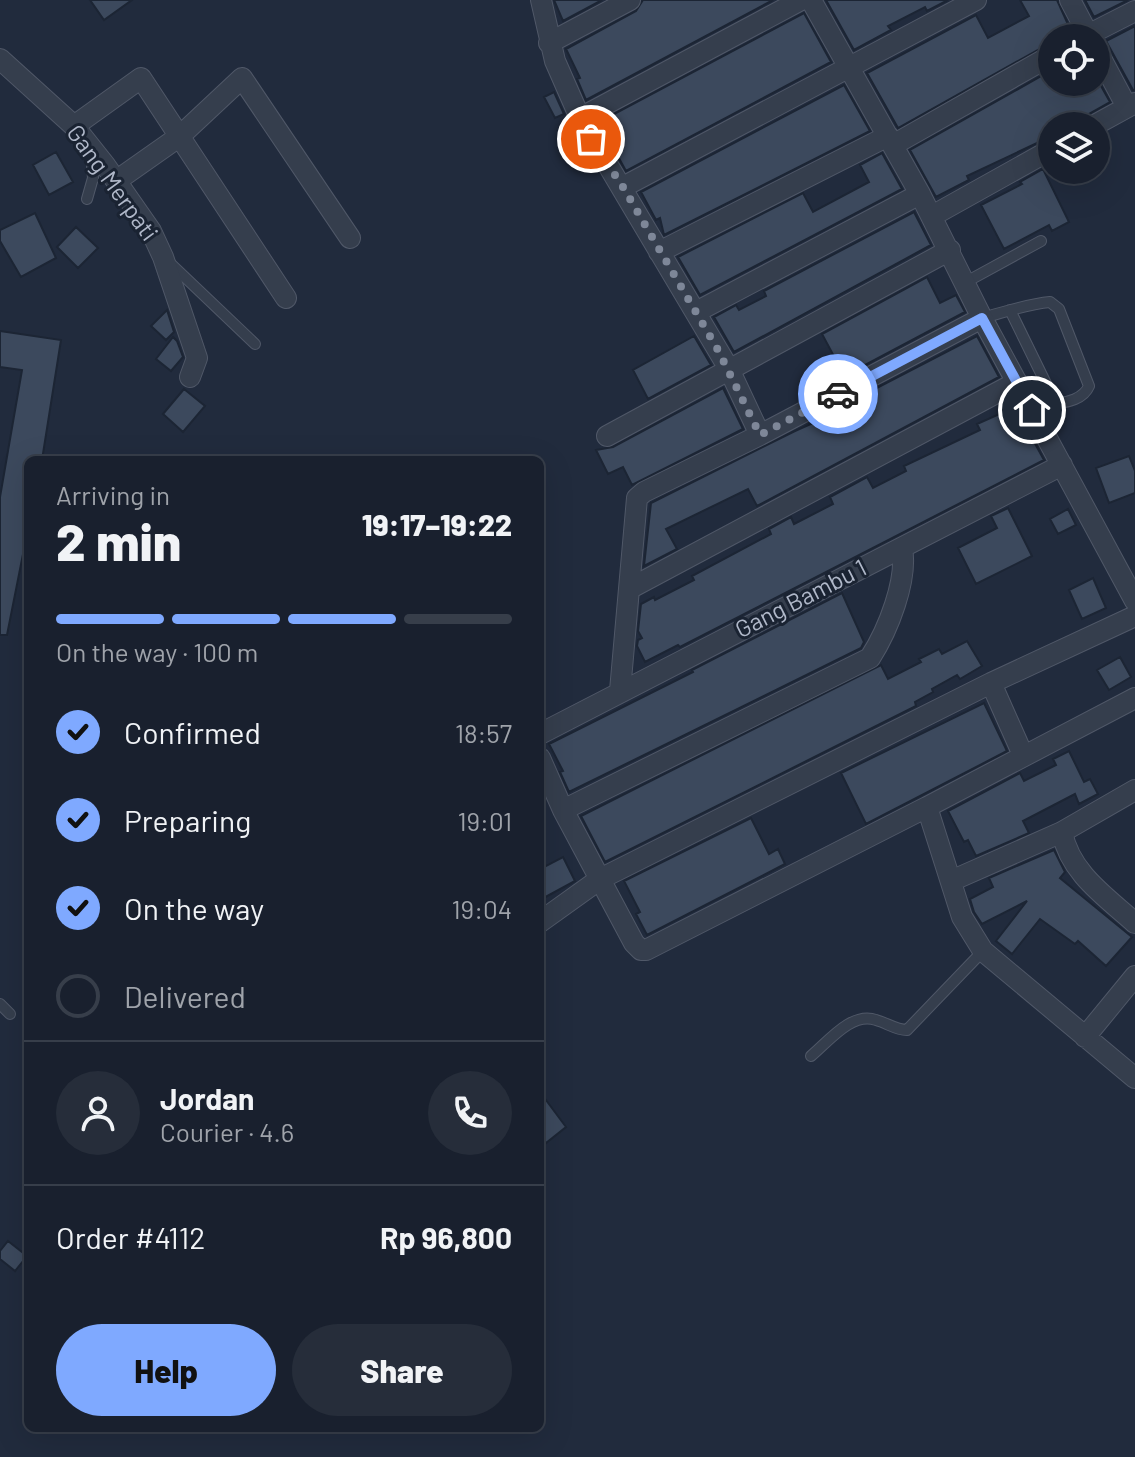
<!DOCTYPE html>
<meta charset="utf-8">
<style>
:root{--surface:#19202e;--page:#262d3a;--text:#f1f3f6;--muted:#9fa3aa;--line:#373e4a;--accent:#7fa9ff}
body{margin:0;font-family:Barlow,sans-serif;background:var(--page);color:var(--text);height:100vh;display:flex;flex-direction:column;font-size:30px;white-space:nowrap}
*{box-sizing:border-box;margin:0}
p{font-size:26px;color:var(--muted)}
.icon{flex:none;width:44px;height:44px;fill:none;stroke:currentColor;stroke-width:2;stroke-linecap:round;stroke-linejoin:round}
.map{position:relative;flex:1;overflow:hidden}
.details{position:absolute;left:24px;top:456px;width:520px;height:976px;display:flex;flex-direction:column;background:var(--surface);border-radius:12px;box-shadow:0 8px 32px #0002,0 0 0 2px var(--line)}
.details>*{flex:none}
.buttons{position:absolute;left:1038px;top:24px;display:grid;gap:16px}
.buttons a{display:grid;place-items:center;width:72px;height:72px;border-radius:50%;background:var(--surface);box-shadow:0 8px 32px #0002,0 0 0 2px var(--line);font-size:40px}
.pin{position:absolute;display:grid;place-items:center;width:68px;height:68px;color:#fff;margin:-34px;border:4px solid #fff;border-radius:50%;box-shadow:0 2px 8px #0007}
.courier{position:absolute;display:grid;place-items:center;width:80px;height:80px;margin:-40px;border:6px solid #7fa9ff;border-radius:50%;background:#fff;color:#222;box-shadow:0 2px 10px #0007}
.overview em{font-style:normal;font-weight:800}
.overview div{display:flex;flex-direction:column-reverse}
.overview{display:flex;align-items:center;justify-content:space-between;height:136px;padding:0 32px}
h1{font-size:52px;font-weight:800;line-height:60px}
.bar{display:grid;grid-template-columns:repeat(4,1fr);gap:12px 8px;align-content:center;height:96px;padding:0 32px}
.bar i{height:10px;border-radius:6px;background:var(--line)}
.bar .selected{background:var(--accent)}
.bar p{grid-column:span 4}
.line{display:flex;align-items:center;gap:20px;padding:0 32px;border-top:2px solid var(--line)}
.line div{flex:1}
.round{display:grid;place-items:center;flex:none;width:84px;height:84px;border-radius:42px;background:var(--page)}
ol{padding:0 32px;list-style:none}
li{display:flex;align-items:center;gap:24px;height:88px}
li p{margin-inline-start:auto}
li .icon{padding:8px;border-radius:50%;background:var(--accent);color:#111;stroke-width:4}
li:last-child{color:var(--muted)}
li i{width:44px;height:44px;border:4px solid var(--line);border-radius:50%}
.action{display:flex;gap:16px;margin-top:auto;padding:16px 32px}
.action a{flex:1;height:92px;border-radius:48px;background:var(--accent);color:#111;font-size:32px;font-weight:800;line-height:92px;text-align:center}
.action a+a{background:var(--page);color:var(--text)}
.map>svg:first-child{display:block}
.building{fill:#3c495d;stroke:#1c2534;stroke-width:2}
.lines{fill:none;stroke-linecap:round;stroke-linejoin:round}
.lane-casing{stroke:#505868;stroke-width:12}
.street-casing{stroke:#505868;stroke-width:22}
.lane{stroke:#353e4d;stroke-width:10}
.street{stroke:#353e4d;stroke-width:20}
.done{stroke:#7e8798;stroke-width:8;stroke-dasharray:0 14.4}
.route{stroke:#7fa9ff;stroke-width:10}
.labels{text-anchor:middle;stroke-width:6;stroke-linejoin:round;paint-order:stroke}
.street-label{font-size:24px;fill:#b0b8c9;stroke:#1a2332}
</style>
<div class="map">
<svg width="1135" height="1457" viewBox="0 0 1135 1457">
<rect width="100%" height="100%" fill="#212b3d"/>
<!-- building -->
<path class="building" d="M90 0H132L104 20Z
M554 0H602L563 21Z
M643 0H773L586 100 577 79 580 78 566 49 636 11Z
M826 0H948L927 11 925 7 888 26 891 30 854 50Z
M1020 0H1057L1071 31 1069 38H1052V42L898 128 867 73 976 15 988 38 1029 16Z
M1085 0H1128L1094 17Z
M804 13 831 62 626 171 599 122Z
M1135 26V90H1133L1106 41Z
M1052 70V82H1096V77L1110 102 1087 115 1075 126H1052V136L967 176 969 180 936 197 910 150Z
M844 85 870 131 664 235 660 218 656 220 641 192Z
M554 92 564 114 555 118 544 97Z
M56 152 73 182 49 195 33 165Z
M882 153 902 189 700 295 678 257 803 193 813 212 869 182 860 165Z
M1043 169 1069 222 1052 231 1049 225 1004 249 981 205 1022 184 1020 182Z
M914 212 931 245 734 352 714 317 736 305 739 310 766 296 764 291Z
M35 213 56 258 21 277 0 241V230Z
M76 227 98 248 78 268 57 247Z
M927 277 940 303 956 295 965 312 818 390 809 374 836 360 822 334Z
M167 310 174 332 166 340 151 326Z
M0 331 61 340 42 460H28V529L7 635H0V497L22 370 0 367Z
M694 336 711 365 648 399 633 370Z
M977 336 999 377 757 506 748 489 666 529 677 549 644 566 651 503 795 431 833 414 834 417 870 399 867 393Z
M173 337 177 341 183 357 171 371 156 359Z
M723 388 743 429 632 485 623 467 608 474 596 450 613 447Z
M184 389 205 406 183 432 163 414Z
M1015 407 1044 460 680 647 678 645 645 662 637 646 638 640 642 638 638 631 641 604 654 597 655 600 694 580 692 576 771 534 769 529 791 517 794 524 833 504 830 497 867 477 873 488 906 471 904 466 980 430 977 424Z
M1129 456 1135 471V493L1109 503 1096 468Z
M1008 508 1032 556 976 584 958 548 997 528 991 516Z
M1068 509 1076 525 1058 534 1050 519Z
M1093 578 1106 608 1082 619 1069 590Z
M842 593 864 642 861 648 569 792 560 772 563 771 549 744 693 672 692 670Z
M967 641 982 666 960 679 957 675 932 689 933 692 915 702 916 706 605 862 581 816 881 665 888 679 921 662 919 659 939 649 942 654Z
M1120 657 1131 677 1109 690 1097 670Z
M984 703 1007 751 866 824 841 773Z
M1069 751 1084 782 1090 779 1098 794 1079 804 1075 794 1023 821 1029 833 976 856 968 840 964 842 948 811 1020 773 1024 781 1056 765 1053 759Z
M751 818 769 854 778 849 785 864 647 935 636 914 640 912 624 881Z
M1054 850 1065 872 1060 878 1132 937 1106 966 1078 941 1075 944 1040 919 1012 954 996 941 1027 901 982 924 974 912 970 899 993 887 989 878Z
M563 857 575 881 540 900V869Z
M540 1092 566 1127 546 1143 540 1135Z
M8 1241 27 1256 15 1271 0 1259V1251Z"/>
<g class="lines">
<defs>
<path id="lane" d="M87 199 93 178 91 153
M171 264 255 344
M966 282 1041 241
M982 318C1005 312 1027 304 1050 302L1059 309 1089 386C1084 398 1067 404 1055 402L1010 310
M0 1004 10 1014
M811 1056C828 1042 852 1011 876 1020 887 1023 896 1030 907 1030L983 951"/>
<path id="street" d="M541 0 555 61 580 118 729 369 760 435
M811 0 920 194 982 318 1135 601
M1070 0 1090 38
M1082 38 1135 11
M549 43 630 0
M1096 49 1127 107
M0 59 74 126 105 165 151 231 163 257 197 358 190 377
M580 118 801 0
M74 126 141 78 286 298
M1093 126 1135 103
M893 145 1052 55
M116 181 180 136 242 78 350 238
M623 187 976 0
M932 216 1052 149
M659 252 888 136
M696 312 920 194
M607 436 950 250
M629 589 1017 382
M991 683 1023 755
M620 691 637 498 644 492 760 435 982 318
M1135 698 927 807 962 917 983 951 1135 1078
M540 734 1062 465
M540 758 563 810 634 943 641 950H646L927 807
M563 810 870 658C888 630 908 580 902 548
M1062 832C1070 873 1105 896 1135 923
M951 881 1062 832 1135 790
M540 922 600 879 991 683 1135 616
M1085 1037 1135 976"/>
</defs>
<!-- lane casing -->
<use href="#lane" class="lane-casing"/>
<!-- street casing -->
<use href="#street" class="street-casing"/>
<!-- lane -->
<use href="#lane" class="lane"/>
<!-- street -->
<use href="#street" class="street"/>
</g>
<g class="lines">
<!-- done -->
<path class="done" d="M591 139 623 187 718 350 760 435 838 394"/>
<!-- route -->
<path class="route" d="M838 394 982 318 1032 410"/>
</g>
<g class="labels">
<!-- street labels -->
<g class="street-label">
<text transform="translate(112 183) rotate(54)" y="8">Gang Merpati</text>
<text transform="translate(801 599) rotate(-27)" y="8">Gang Bambu 1</text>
</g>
</g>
</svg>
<div class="buttons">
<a><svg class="icon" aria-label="locate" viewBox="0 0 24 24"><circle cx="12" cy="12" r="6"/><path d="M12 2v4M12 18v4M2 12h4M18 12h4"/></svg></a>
<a><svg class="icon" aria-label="layers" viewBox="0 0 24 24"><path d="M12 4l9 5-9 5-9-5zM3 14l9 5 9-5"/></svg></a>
</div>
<div class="pin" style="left:591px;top:139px;background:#ea580c"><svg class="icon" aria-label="bag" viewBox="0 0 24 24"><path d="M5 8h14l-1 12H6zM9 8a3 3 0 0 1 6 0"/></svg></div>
<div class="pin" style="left:1032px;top:410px;background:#1f2937"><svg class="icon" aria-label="home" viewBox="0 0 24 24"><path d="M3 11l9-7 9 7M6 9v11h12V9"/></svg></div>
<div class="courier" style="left:838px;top:394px"><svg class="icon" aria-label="car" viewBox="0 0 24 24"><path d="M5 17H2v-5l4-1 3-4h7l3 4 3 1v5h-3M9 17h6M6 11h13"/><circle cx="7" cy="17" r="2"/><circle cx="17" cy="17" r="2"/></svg></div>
<section class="details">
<div class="overview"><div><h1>2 min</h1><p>Arriving in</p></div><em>19:17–19:22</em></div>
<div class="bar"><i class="selected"></i><i class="selected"></i><i class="selected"></i><i></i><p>On the way · 100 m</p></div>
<ol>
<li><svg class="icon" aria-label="check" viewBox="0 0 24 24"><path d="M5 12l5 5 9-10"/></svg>Confirmed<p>18:57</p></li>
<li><svg class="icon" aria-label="check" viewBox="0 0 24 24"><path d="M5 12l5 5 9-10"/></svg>Preparing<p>19:01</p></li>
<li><svg class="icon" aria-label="check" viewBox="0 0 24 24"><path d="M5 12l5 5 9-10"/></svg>On the way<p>19:04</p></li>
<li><i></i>Delivered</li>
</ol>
<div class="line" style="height:144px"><a class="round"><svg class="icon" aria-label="person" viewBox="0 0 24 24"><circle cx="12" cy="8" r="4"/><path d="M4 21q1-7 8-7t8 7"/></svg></a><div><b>Jordan</b><p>Courier · 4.6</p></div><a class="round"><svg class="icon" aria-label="phone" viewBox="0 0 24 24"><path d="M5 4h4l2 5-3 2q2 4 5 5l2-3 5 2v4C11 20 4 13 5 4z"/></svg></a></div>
<div class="line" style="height:104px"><div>Order #4112</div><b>Rp 96,800</b></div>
<div class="action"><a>Help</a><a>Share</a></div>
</section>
</div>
